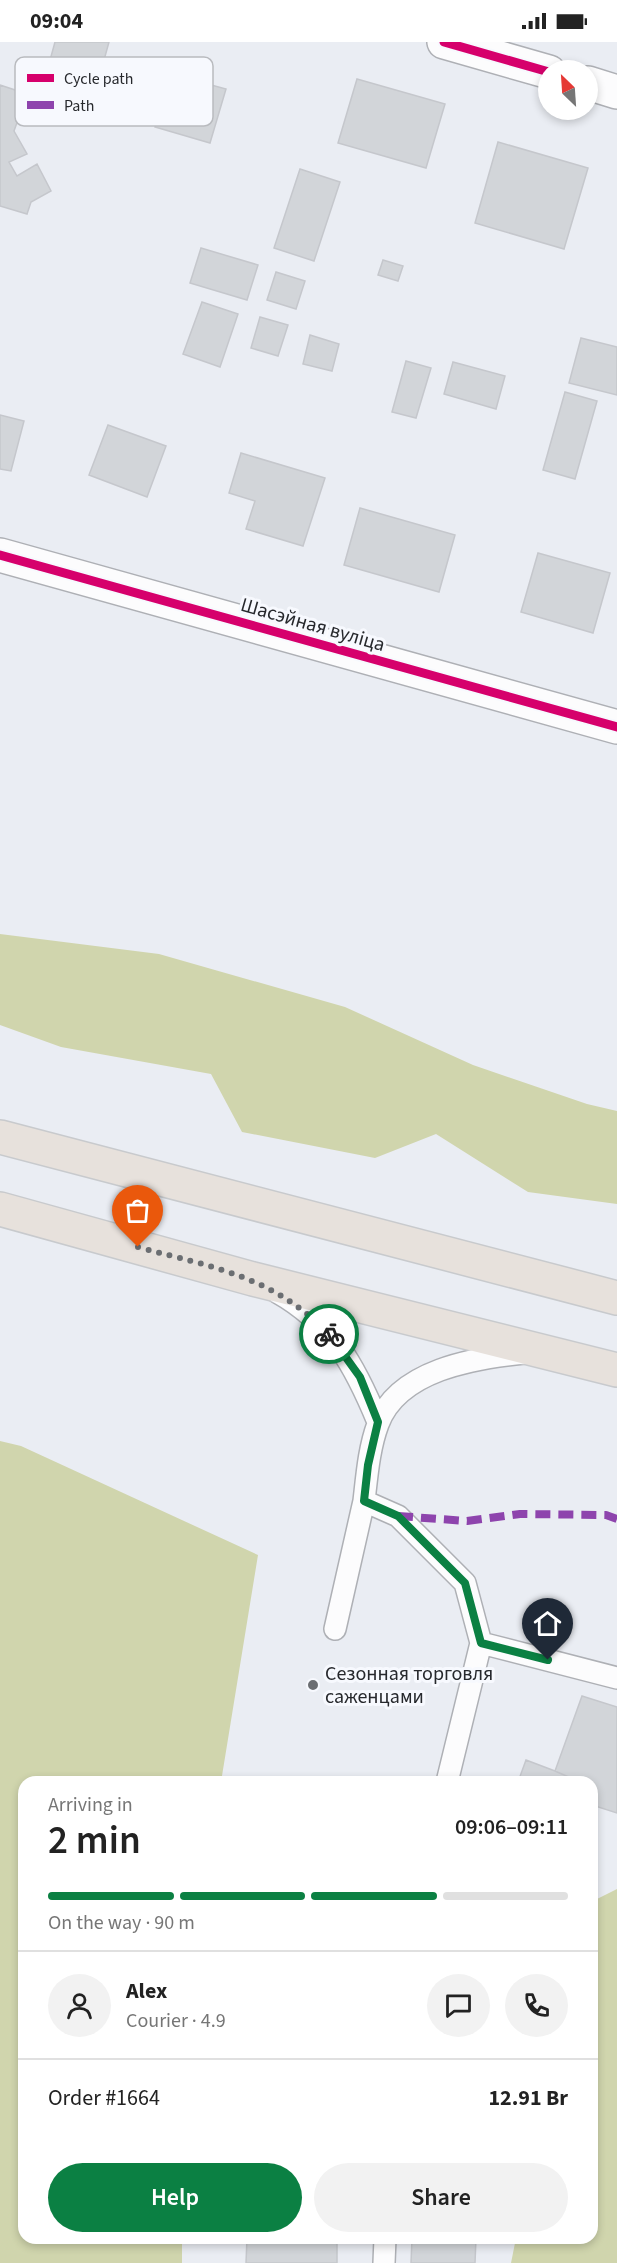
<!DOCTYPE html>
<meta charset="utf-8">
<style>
:root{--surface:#fff;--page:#f2f2f2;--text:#222;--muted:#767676;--line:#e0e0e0;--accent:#0b8043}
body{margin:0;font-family:"Source Sans 3",sans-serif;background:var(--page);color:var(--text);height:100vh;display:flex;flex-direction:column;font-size:22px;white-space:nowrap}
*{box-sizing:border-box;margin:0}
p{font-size:20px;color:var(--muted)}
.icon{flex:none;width:33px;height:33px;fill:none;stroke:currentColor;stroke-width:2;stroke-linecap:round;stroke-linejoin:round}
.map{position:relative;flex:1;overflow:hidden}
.sheet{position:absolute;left:18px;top:1734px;width:580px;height:468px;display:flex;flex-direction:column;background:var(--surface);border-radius:18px;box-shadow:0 3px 9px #0003}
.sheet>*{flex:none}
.needle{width:39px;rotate:335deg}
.fabs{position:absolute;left:538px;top:18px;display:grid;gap:12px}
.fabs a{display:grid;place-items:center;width:60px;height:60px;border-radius:50%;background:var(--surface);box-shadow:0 3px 9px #0003;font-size:30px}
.pin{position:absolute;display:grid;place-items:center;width:51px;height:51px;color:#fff;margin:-62px -26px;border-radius:50% 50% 50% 0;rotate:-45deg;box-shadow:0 0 6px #0007}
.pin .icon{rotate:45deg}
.courier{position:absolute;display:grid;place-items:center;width:60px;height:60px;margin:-30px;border:4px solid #0b8043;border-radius:50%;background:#fff;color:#222;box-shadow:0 2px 8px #0007}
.summary em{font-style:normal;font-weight:600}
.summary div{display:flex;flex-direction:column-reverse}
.summary{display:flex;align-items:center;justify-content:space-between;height:102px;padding:0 30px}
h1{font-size:39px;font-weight:600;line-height:45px}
.bar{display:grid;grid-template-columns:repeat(4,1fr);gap:9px 6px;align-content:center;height:72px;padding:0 30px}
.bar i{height:8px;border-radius:4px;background:var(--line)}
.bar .on{background:var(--accent)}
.bar p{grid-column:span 4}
.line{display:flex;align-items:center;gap:15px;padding:0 30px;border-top:2px solid var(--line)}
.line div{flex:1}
.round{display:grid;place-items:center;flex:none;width:63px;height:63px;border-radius:32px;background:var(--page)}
.cta{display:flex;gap:12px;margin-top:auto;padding:12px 30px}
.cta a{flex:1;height:69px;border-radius:36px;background:var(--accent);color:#fff;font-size:24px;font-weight:600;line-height:69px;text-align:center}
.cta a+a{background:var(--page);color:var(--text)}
.status{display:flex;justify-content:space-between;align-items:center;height:42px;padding:0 30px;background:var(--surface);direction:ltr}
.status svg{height:16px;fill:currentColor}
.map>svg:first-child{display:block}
.forest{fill:#d0d5ad}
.building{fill:#d2d5d9;stroke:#c5c7cc;stroke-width:1.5}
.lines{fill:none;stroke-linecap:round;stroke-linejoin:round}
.service-casing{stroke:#aeb0b5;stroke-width:24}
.minor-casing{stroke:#aeb0b5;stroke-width:36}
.trunk-casing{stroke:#c8cacd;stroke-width:36}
.service{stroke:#fcfcfd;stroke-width:21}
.minor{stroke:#fcfcfd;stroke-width:33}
.trunk{stroke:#e7e1dc;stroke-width:33}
.quiet{stroke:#8e44ad;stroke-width:8;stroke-dasharray:15 8;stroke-linecap:butt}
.cycleway-casing{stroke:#f7f9fe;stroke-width:13}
.cycleway{stroke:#d6006c;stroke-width:9}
.done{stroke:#6b6e72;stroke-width:6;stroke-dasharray:0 10.8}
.route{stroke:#0b8043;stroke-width:8}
.poi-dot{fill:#6b6e72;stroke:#f7f9fe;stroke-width:2}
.labels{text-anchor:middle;stroke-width:6;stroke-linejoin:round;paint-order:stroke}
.street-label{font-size:20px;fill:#27292d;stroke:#f7f9fe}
.poi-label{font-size:20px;fill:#27292d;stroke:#f7f9fe;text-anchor:start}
.key{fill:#f7f9fe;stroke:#b9bbbf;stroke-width:1.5}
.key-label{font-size:16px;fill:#27292d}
</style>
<div class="status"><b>09:04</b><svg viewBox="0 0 49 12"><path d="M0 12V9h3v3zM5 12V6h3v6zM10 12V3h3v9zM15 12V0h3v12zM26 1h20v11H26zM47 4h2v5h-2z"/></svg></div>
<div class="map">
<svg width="617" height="2221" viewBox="0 0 617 2221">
<rect width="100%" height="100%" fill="#eaedf3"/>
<!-- forest -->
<path class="forest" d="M0 892 159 912 345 965 473 1023 587 1062 617 1069V1162L528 1150 436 1092 375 1116 242 1090 211 1032 61 1005 0 983Z
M0 1399 21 1404 258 1513 221 1740H24V2196H182V2221H0Z
M617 1847V2221H511L516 2196H592L593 1859Z"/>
<!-- building -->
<path class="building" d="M55 0H109L94 54 44 40Z
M171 32 226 47 210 101 155 85Z
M357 37 445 62 426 126 338 101Z
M0 43 15 48 24 61 14 89 27 112 9 120 17 134 37 122 51 149 31 160 27 172 0 164Z
M498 100 588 126 564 207 475 181Z
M300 127 340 140 314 219 274 206Z
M201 206 258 223 247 258 190 241Z
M383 218 403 224 398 239 378 233Z
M276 230 305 239 296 267 267 258Z
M202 260 238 272 220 325 183 312Z
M260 275 288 283 278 314 251 306Z
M310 293 339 302 332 329 303 322Z
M581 296 617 305V353L569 341Z
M406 319 431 326 416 376 392 370Z
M453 320 505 334 496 367 444 352Z
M565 350 597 359 575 437 543 428Z
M0 373 24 379 11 429 0 427Z
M108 383 166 404 147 455 89 433Z
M241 411 325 436 303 504 246 487 255 459 229 451Z
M360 466 455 493 439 550 344 523Z
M538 511 610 531 593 591 521 570Z
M582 1654 617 1665V1771L592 1763V1740H580L555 1729Z
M526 1718 555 1729 580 1740H518Z
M278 1737 304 1740H278Z
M247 2196H337V2221H246Z
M412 2196H476L475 2221H411Z"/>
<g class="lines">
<defs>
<path id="service" d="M277 1250C332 1281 355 1324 378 1380
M335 1587 364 1459
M481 1601 617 1636
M447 1740 481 1601 465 1541 398 1474 364 1459C367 1433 369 1406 378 1382 398 1328 474 1316 524 1311
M384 2221 385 2196"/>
<path id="minor" d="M444 0 549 30
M588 41 617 50
M0 513 617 685"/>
<path id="trunk" d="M0 1095 617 1256
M0 1167 253 1237 617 1328"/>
</defs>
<!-- service casing -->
<use href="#service" class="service-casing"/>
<!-- minor casing -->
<use href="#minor" class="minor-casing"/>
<!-- trunk casing -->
<use href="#trunk" class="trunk-casing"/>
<!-- service -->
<use href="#service" class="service"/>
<!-- minor -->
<use href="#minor" class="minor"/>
<!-- trunk -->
<use href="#trunk" class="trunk"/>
<!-- quiet -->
<path class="quiet" d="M398 1474 467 1479 520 1472 606 1473 617 1477"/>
<defs>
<path id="cycleway" d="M444 0 549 30
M0 513 617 685"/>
</defs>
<!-- cycleway casing -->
<use href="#cycleway" class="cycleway-casing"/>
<!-- cycleway -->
<use href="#cycleway" class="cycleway"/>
</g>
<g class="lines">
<!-- done -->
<path class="done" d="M138 1205C214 1226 271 1233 329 1292"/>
<!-- route -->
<path class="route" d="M329 1292 360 1335 378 1380 368 1423 364 1459 398 1474 465 1541 481 1601 548 1618"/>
</g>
<!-- markers -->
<circle class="poi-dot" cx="313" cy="1643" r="6"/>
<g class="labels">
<!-- street labels -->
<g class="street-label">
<text transform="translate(313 582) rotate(16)" y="7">Шасэйная вуліца</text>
</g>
<!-- poi labels -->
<g class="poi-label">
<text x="325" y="1638">Сезонная торговля<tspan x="325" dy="23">саженцами</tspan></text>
</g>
</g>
<!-- legend -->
<rect x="15" y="15" width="198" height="69" rx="9" class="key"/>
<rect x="27" y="32" width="27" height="8" fill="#d6006c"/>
<rect x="27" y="59" width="27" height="8" fill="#8e44ad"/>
<g class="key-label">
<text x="64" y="42">Cycle path</text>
<text x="64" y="69">Path</text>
</g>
</svg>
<div class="fabs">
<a><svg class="needle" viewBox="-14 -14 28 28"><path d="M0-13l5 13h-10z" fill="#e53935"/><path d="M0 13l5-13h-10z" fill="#767676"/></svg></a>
</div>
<div class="pin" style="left:138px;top:1205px;background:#ea580c"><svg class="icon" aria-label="bag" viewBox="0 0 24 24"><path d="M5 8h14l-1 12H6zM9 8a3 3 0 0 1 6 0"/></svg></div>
<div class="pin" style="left:548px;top:1618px;background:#1f2937"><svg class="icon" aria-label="home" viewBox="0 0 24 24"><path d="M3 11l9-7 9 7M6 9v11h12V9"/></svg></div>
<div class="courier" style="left:329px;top:1292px"><svg class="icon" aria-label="bike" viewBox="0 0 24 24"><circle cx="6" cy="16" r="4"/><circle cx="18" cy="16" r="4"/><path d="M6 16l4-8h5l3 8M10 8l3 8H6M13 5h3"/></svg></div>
<section class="sheet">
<div class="summary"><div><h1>2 min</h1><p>Arriving in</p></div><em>09:06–09:11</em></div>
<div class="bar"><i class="on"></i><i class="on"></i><i class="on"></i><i></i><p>On the way · 90 m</p></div>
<div class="line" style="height:108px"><a class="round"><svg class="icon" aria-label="person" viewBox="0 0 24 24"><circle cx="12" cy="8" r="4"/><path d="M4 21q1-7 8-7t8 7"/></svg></a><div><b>Alex</b><p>Courier · 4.9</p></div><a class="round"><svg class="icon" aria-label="chat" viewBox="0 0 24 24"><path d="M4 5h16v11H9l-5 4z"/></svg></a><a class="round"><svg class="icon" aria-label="phone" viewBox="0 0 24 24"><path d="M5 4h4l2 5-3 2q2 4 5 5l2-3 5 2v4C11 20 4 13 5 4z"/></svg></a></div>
<div class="line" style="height:78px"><div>Order #1664</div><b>12.91 Br</b></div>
<div class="cta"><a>Help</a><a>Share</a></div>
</section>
</div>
